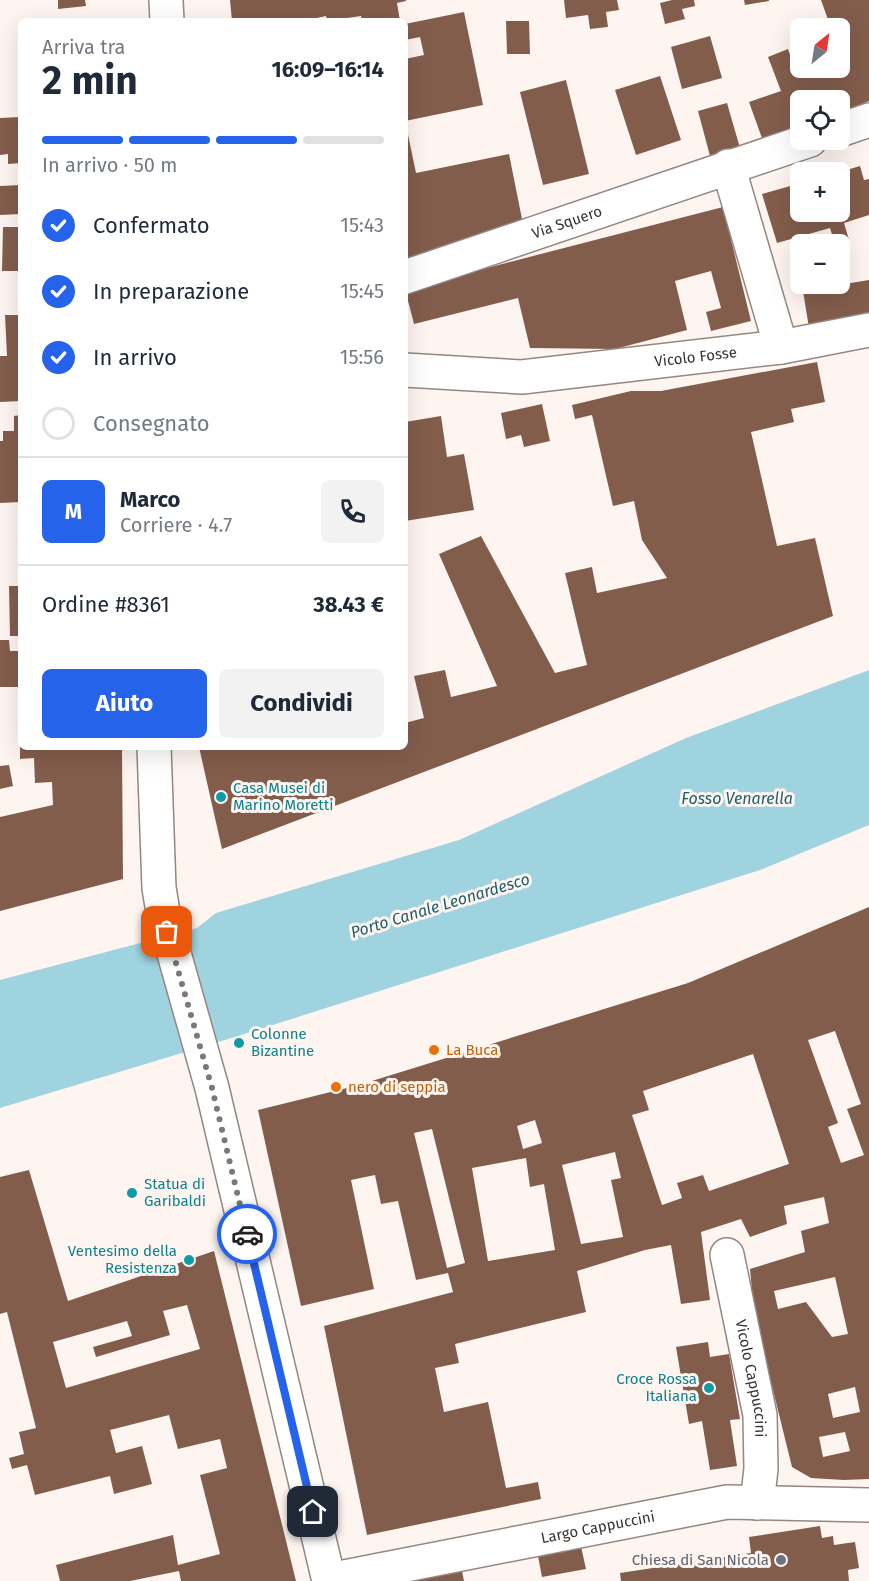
<!DOCTYPE html>
<html lang="it">
<meta charset="utf-8">
<style>
:root{--surface:#fff;--page:#f2f2f3;--text:#1f2937;--muted:#747a83;--line:#e0e1e3;--accent:#2563eb}
body{margin:0;font-family:"Fira Sans",sans-serif;background:var(--page);color:var(--text);height:100vh;display:flex;flex-direction:column;font-size:22px;white-space:nowrap}
*{box-sizing:border-box;margin:0}
p{font-size:20px;color:var(--muted)}
.icon{flex:none;width:33px;height:33px;fill:none;stroke:currentColor;stroke-width:2;stroke-linecap:round;stroke-linejoin:round}
.map{position:relative;flex:1;overflow:hidden}
.sheet{position:absolute;left:18px;top:18px;width:390px;height:732px;display:flex;flex-direction:column;background:var(--surface);border-radius:9px;box-shadow:0 6px 24px #0002}
.sheet>*{flex:none}
.needle{width:39px;rotate:30deg}
.controls{position:absolute;left:790px;top:18px;display:grid;gap:12px}
.controls a{display:grid;place-items:center;width:60px;height:60px;border-radius:9px;background:var(--surface);box-shadow:0 6px 24px #0002;font-size:30px}
.pin{position:absolute;display:grid;place-items:center;width:51px;height:51px;color:#fff;margin:-26px;border-radius:12px;box-shadow:0 3px 9px #0006}
.courier{position:absolute;display:grid;place-items:center;width:60px;height:60px;margin:-30px;border:4px solid #2563eb;border-radius:50%;background:#fff;color:#222;box-shadow:0 2px 8px #0007}
.overview em{font-style:normal;font-weight:700}
.overview div{display:flex;flex-direction:column-reverse}
.overview{display:flex;align-items:center;justify-content:space-between;height:102px;padding:0 24px}
h1{font-size:39px;font-weight:700;line-height:45px}
.bar{display:grid;grid-template-columns:repeat(4,1fr);gap:9px 6px;align-content:center;height:72px;padding:0 24px}
.bar i{height:8px;border-radius:4px;background:var(--line)}
.bar .selected{background:var(--accent)}
.bar p{grid-column:span 4}
.line{display:flex;align-items:center;gap:15px;padding:0 24px;border-top:2px solid var(--line)}
.line div{flex:1}
.round{display:grid;place-items:center;flex:none;width:63px;height:63px;border-radius:9px;background:var(--page)}
ol{padding:0 24px;list-style:none}
li{display:flex;align-items:center;gap:18px;height:66px}
li p{margin-inline-start:auto}
li .icon{padding:6px;border-radius:50%;background:var(--accent);color:#fff;stroke-width:4}
li:last-child{color:var(--muted)}
li i{width:33px;height:33px;border:3px solid var(--line);border-radius:50%}
.cta{display:flex;gap:12px;margin-top:auto;padding:12px 24px}
.cta a{flex:1;height:69px;border-radius:9px;background:var(--accent);color:#fff;font-size:24px;font-weight:700;line-height:69px;text-align:center}
.cta a+a{background:var(--page);color:var(--text)}
.map>svg:first-child{display:block}
.water{fill:#a0d3e0}
.building{fill:#835d4c;fill-rule:evenodd}
.lines{fill:none;stroke-linecap:round;stroke-linejoin:round}
.minor-casing{stroke:#948781;stroke-width:36}
.minor{stroke:#fff;stroke-width:33}
.done{stroke:#7e7774;stroke-width:6;stroke-dasharray:0 10.8}
.route{stroke:#2563eb;stroke-width:8}
.culture-dot{fill:#0f9aa8;stroke:#fef5f1;stroke-width:2}
.food-dot{fill:#e8710a;stroke:#fef5f1;stroke-width:2}
.worship-dot{fill:#6b7280;stroke:#fef5f1;stroke-width:2}
.labels{text-anchor:middle;stroke-width:6;stroke-linejoin:round;paint-order:stroke}
.street-label{font-size:15px;fill:#393331;stroke:#fef5f1}
.culture-label{font-size:15px;fill:#0d838f;stroke:#fef5f1;text-anchor:start}
.food-label{font-size:15px;fill:#c56008;stroke:#fef5f1;text-anchor:start}
.worship-label{font-size:15px;fill:#5b616d;stroke:#fef5f1;text-anchor:end}
.water-label{font-size:16px;font-style:italic;fill:#1d616e;stroke:#fef5f1}
</style>
<div class="map">
<svg width="869" height="1581" viewBox="0 0 869 1581">
<rect width="100%" height="100%" fill="#fef5f1"/>
<!-- water -->
<path class="water" d="M869 670V825L760 870 238 1036 0 1108V980L197 928 216 913 459 840 686 738Z"/>
<!-- building -->
<path class="building" d="M58 0H85L86 6 58 9Z
M230 0H406V1L397 3 400 21H362L361 16 327 21 326 16 303 21H232Z
M564 0H617L619 10 606 12 608 27 590 29 588 15 566 18Z
M672 0H694L695 6 682 9 685 19 665 24 660 3Z
M744 0H769V1L745 5Z
M821 0H869V101L840 112V100H801V127L763 141 749 102 781 91 768 57 788 49 794 66 801 64V68H840V28H831Z
M464 12 483 105 405 121V59L424 55 420 37 405 40V24Z
M506 21H529L530 54H507Z
M710 36 722 78 682 89 671 47Z
M660 76 681 140 636 155 615 90Z
M566 80 589 174 543 185 520 92Z
M727 103 740 148 710 156 698 111Z
M21 117V163L8 164V154L0 155V118Z
M406 125 416 173 509 154 524 229 405 263Z
M860 166 864 180 869 179V215L844 223 849 240 835 244 830 228 777 243 762 194 801 183V212H840V172Z
M21 185V214L0 215V186Z
M723 207 751 321 711 331 706 312 721 308 711 271 675 281 687 330 615 349 530 348 518 298 414 324 405 289Z
M3 227H21V271H2Z
M869 280V317L809 328 803 291Z
M5 315H21V401L0 402V356H7Z
M817 362 825 402 791 409 794 422 751 432 777 546 815 538 833 616 222 849 199 747H405V723L424 718 414 676 445 670 451 697 497 686 439 554 481 536 555 673 587 665 565 573 592 567 597 593 667 578 642 540 634 501 613 506 592 415 575 419 572 405 631 391H661Z
M542 404 550 441 524 447 521 435 506 439 501 413Z
M21 415V502L0 503V441H3V431H14V416Z
M441 416 447 457 464 454 474 510 405 521V422Z
M9 586H21V636H10Z
M0 640H9L10 651H21V722L18 687H0Z
M20 747H122L123 879 0 911V817L53 805 52 782 35 783 34 758 20 759Z
M9 765 13 786 0 789V766Z
M869 907V1479L844 1480 811 1478 792 1467 754 1313 750 1269 805 1252 801 1231 829 1223 824 1197 784 1206 787 1224 750 1237 741 1219 701 1232 710 1300 681 1304 671 1245 645 1250 577 1271 586 1312 455 1344 459 1363 435 1368 444 1412 488 1402 506 1488 538 1482 541 1499 367 1535 324 1326 453 1292 448 1273 416 1280 398 1201 381 1204 375 1175 351 1180 374 1289 301 1306 258 1110 359 1085 688 983ZM835 1031 861 1104 847 1109 864 1155 841 1163 828 1127 838 1123 808 1040ZM753 1054 789 1164 709 1191 703 1175 677 1183 682 1198 662 1205 632 1115 649 1110 643 1091ZM535 1120 542 1143 523 1149 517 1126ZM432 1129 465 1263 447 1268 414 1133ZM615 1152 621 1178 611 1180 623 1237 581 1244 562 1165ZM526 1158 530 1187 544 1184 555 1250 488 1261 472 1168ZM835 1277 848 1334 832 1337 806 1302 778 1309 774 1291ZM855 1387 860 1412 833 1418 828 1394ZM845 1432 850 1451 823 1457 819 1437Z
M29 1170 68 1301 214 1251 296 1581H181L179 1571 130 1581H60L56 1565 173 1535 178 1565 220 1554 200 1475 227 1468 220 1439 178 1449 169 1415 110 1430 116 1453 142 1446 152 1484 114 1494 110 1476 35 1495 27 1465 12 1469 9 1458 24 1454 19 1432 36 1428 7 1312 0 1314V1177ZM187 1305 200 1349 66 1388 53 1342 127 1321 132 1336 93 1347 96 1357 170 1335 163 1311Z
M708 1342 710 1357 729 1354 740 1419 730 1420 737 1466 710 1470 702 1421 689 1424 676 1347Z
M820 1526 822 1538 833 1536 834 1545 855 1542 859 1568 848 1570 849 1581H621L620 1573 751 1553 749 1537Z
M580 1542 586 1569 542 1577 537 1551Z
M462 1571 464 1581H415V1580Z"/>
<g class="lines">
<defs>
<g id="minor">
<path d="M166 0 167 21"/>
<path d="M840 130 869 120"/>
<path d="M728 166 781 347"/>
<path id="s1" d="M405 277 810 140"/>
<path id="s2" d="M405 370 522 377 781 347 869 330"/>
<path d="M154 747 159 888 164 918 212 1088 329 1581"/>
<path id="s3" d="M727 1255 760 1415 761 1469 757 1503"/>
<path id="s4" d="M329 1580 727 1502 869 1505"/>
</g>
</defs>
<!-- minor casing -->
<use href="#minor" class="minor-casing"/>
<!-- minor -->
<use href="#minor" class="minor"/>
</g>
<g class="lines">
<!-- done -->
<path class="done" d="M167 932 212 1088 247 1234"/>
<!-- route -->
<path class="route" d="M247 1234 313 1512"/>
</g>
<!-- markers -->
<g class="culture-dot">
<circle cx="221" cy="797" r="6"/>
<circle cx="239" cy="1043" r="6"/>
<circle cx="132" cy="1193" r="6"/>
<circle cx="189" cy="1260" r="6"/>
<circle cx="709" cy="1388" r="6"/>
</g>
<g class="food-dot">
<circle cx="434" cy="1050" r="6"/>
<circle cx="336" cy="1087" r="6"/>
</g>
<circle class="worship-dot" cx="781" cy="1560" r="6"/>
<g class="labels">
<!-- street labels -->
<g class="street-label">
<text dy="5" stroke="none"><textPath href="#s1" startOffset="171">Via Squero</textPath></text>
<text dy="5" stroke="none"><textPath href="#s2" startOffset="292">Vicolo Fosse</textPath></text>
<text dy="5" stroke="none"><textPath href="#s3" startOffset="126">Vicolo Cappuccini</textPath></text>
<text dy="5" stroke="none"><textPath href="#s4" startOffset="274">Largo Cappuccini</textPath></text>
</g>
<!-- culture labels -->
<g class="culture-label">
<text x="233" y="793">Casa Musei di<tspan x="233" dy="17">Marino Moretti</tspan></text>
<text x="251" y="1039">Colonne<tspan x="251" dy="17">Bizantine</tspan></text>
<text x="144" y="1189">Statua di<tspan x="144" dy="17">Garibaldi</tspan></text>
<text x="177" y="1256" text-anchor="end">Ventesimo della<tspan x="177" dy="17">Resistenza</tspan></text>
<text x="697" y="1384" text-anchor="end">Croce Rossa<tspan x="697" dy="17">Italiana</tspan></text>
</g>
<!-- food labels -->
<g class="food-label">
<text x="446" y="1055">La Buca</text>
<text x="348" y="1092">nero di seppia</text>
</g>
<!-- worship labels -->
<g class="worship-label">
<text x="769" y="1565">Chiesa di San Nicola</text>
</g>
<!-- water labels -->
<g class="water-label">
<text x="737" y="804">Fosso Venarella</text>
<text transform="translate(440 905) rotate(-17)" y="6">Porto Canale Leonardesco</text>
</g>
</g>
</svg>
<div class="controls">
<a><svg class="needle" viewBox="-14 -14 28 28"><path d="M0-13l5 13h-10z" fill="#e53935"/><path d="M0 13l5-13h-10z" fill="#747a83"/></svg></a>
<a><svg class="icon" aria-label="locate" viewBox="0 0 24 24"><circle cx="12" cy="12" r="6"/><path d="M12 2v4M12 18v4M2 12h4M18 12h4"/></svg></a>
<a>+</a>
<a>−</a>
</div>
<div class="pin" style="left:167px;top:932px;background:#ea580c"><svg class="icon" aria-label="bag" viewBox="0 0 24 24"><path d="M5 8h14l-1 12H6zM9 8a3 3 0 0 1 6 0"/></svg></div>
<div class="pin" style="left:313px;top:1512px;background:#1f2937"><svg class="icon" aria-label="home" viewBox="0 0 24 24"><path d="M3 11l9-7 9 7M6 9v11h12V9"/></svg></div>
<div class="courier" style="left:247px;top:1234px"><svg class="icon" aria-label="car" viewBox="0 0 24 24"><path d="M5 17H2v-5l4-1 3-4h7l3 4 3 1v5h-3M9 17h6M6 11h13"/><circle cx="7" cy="17" r="2"/><circle cx="17" cy="17" r="2"/></svg></div>
<section class="sheet">
<div class="overview"><div><h1>2 min</h1><p>Arriva tra</p></div><em>16:09–16:14</em></div>
<div class="bar"><i class="selected"></i><i class="selected"></i><i class="selected"></i><i></i><p>In arrivo · 50 m</p></div>
<ol>
<li><svg class="icon" aria-label="check" viewBox="0 0 24 24"><path d="M5 12l5 5 9-10"/></svg>Confermato<p>15:43</p></li>
<li><svg class="icon" aria-label="check" viewBox="0 0 24 24"><path d="M5 12l5 5 9-10"/></svg>In preparazione<p>15:45</p></li>
<li><svg class="icon" aria-label="check" viewBox="0 0 24 24"><path d="M5 12l5 5 9-10"/></svg>In arrivo<p>15:56</p></li>
<li><i></i>Consegnato</li>
</ol>
<div class="line" style="height:108px"><b class="round" style="background:var(--accent);color:#fff">M</b><div><b>Marco</b><p>Corriere · 4.7</p></div><a class="round"><svg class="icon" aria-label="phone" viewBox="0 0 24 24"><path d="M5 4h4l2 5-3 2q2 4 5 5l2-3 5 2v4C11 20 4 13 5 4z"/></svg></a></div>
<div class="line" style="height:78px"><div>Ordine #8361</div><b>38.43 €</b></div>
<div class="cta"><a>Aiuto</a><a>Condividi</a></div>
</section>
</div>
